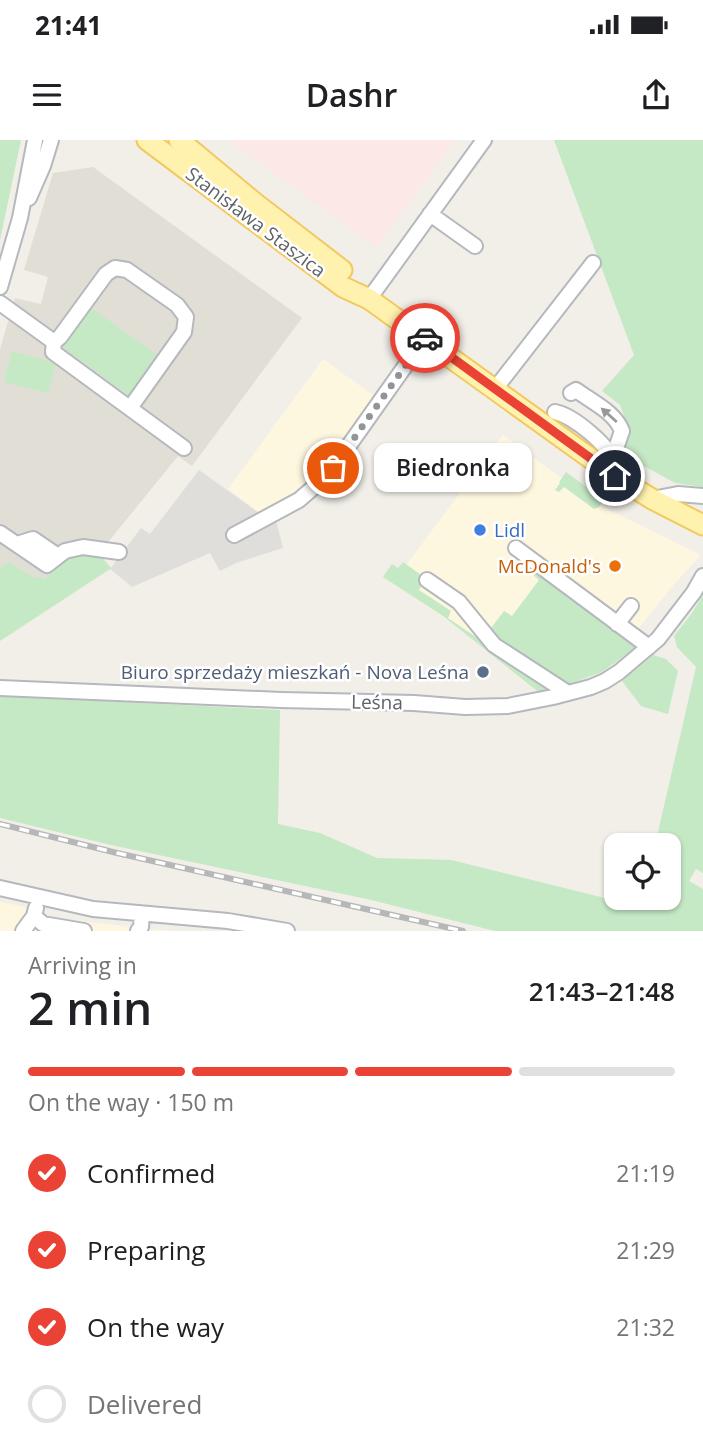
<!DOCTYPE html>
<meta charset="utf-8">
<style>
:root{--surface:#fff;--page:#f2f2f2;--text:#202124;--muted:#757577;--line:#e0e0e0;--accent:#ea4335}
body{margin:0;font-family:"Open Sans",sans-serif;background:var(--page);color:var(--text);height:100vh;display:flex;flex-direction:column;font-size:26px;white-space:nowrap}
*{box-sizing:border-box;margin:0}
p{font-size:23px;color:var(--muted)}
.icon{flex:none;width:38px;height:38px;fill:none;stroke:currentColor;stroke-width:2;stroke-linecap:round;stroke-linejoin:round}
.map{position:relative;height:791px;overflow:hidden}
.drawer{display:flex;flex-direction:column;background:var(--surface);flex:1}
.drawer>*{flex:none}
.fabs{position:absolute;left:604px;top:693px;display:grid;gap:14px}
.fabs a{display:grid;place-items:center;width:77px;height:77px;border-radius:14px;background:var(--surface);box-shadow:0 2px 5px #0004;font-size:35px}
.pin{position:absolute;display:grid;place-items:center;width:60px;height:60px;color:#fff;margin:-30px;border:4px solid #fff;border-radius:50%;box-shadow:0 2px 7px #0007}
.courier{position:absolute;display:grid;place-items:center;width:70px;height:70px;margin:-35px;border:5px solid #ea4335;border-radius:50%;background:#fff;color:#222;box-shadow:0 2px 9px #0007}
.bubble{position:absolute;height:49px;border-radius:14px;background:var(--surface);box-shadow:0 2px 5px #0004;font-size:23px;font-weight:600;line-height:49px;text-align:center}
.summary em{font-style:normal;font-weight:600}
.summary div{display:flex;flex-direction:column-reverse}
.summary{display:flex;align-items:center;justify-content:space-between;height:119px;padding:0 28px}
h1{font-size:46px;font-weight:600;line-height:52px}
.bar{display:grid;grid-template-columns:repeat(4,1fr);gap:10px 7px;align-content:center;height:84px;padding:0 28px}
.bar i{height:9px;border-radius:5px;background:var(--line)}
.bar .active{background:var(--accent)}
.bar p{grid-column:span 4}
ol{padding:0 28px;list-style:none}
li{display:flex;align-items:center;gap:21px;height:77px}
li p{margin-inline-start:auto}
li .icon{padding:7px;border-radius:50%;background:var(--accent);color:#fff;stroke-width:4}
li:last-child{color:var(--muted)}
li i{width:38px;height:38px;border:4px solid var(--line);border-radius:50%}
.status{display:flex;justify-content:space-between;align-items:center;height:49px;padding:0 35px;background:var(--surface);direction:ltr}
.status svg{height:19px;fill:currentColor}
header{display:flex;justify-content:space-between;align-items:center;height:91px;padding:0 28px;background:var(--surface);font-size:32px;font-weight:600}
.map>svg:first-child{display:block}
.commercial{fill:#fef7e0}
.industrial{fill:#e0deda}
.education{fill:#e1ded6}
.medical{fill:#fce8e6}
.green{fill:#c5e8c5}
.lines{fill:none;stroke-linecap:round;stroke-linejoin:round}
.minor-casing{stroke:#b5b8bc;stroke-width:18}
.major-casing{stroke:#f2c960;stroke-width:23}
.minor{stroke:#fff;stroke-width:14}
.major{stroke:#fff2af;stroke-width:19}
.rail-casing{stroke:#b6b7b8;stroke-width:6}
.rail{stroke:#fff;stroke-width:3.5;stroke-dasharray:10;stroke-linecap:butt}
.oneway{fill:#979a9d}
.done{stroke:#929495;stroke-width:7;stroke-dasharray:0 12.6}
.route{stroke:#ea4335;stroke-width:9}
.shop-dot{fill:#3f7fe0;stroke:#fff;stroke-width:2.5}
.food-dot{fill:#e8710a;stroke:#fff;stroke-width:2.5}
.service-dot{fill:#5c6f8a;stroke:#fff;stroke-width:2.5}
.labels{text-anchor:middle;stroke-width:5;stroke-linejoin:round;paint-order:stroke}
.street-label{font-size:19px;fill:#5f6368;stroke:#fff}
.shop-label{font-size:19px;fill:#366cbe;stroke:#fff;text-anchor:start}
.food-label{font-size:19px;fill:#c56008;stroke:#fff;text-anchor:end}
.service-label{font-size:19px;fill:#4e5e75;stroke:#fff;text-anchor:end}
</style>
<div class="status"><b>21:41</b><svg viewBox="0 0 49 12"><path d="M0 12V9h3v3zM5 12V6h3v6zM10 12V3h3v9zM15 12V0h3v12zM26 1h20v11H26zM47 4h2v5h-2z"/></svg></div>
<header><svg class="icon" aria-label="menu" viewBox="0 0 24 24"><path d="M4 6h16M4 12h16M4 18h16"/></svg>Dashr<svg class="icon" aria-label="share" viewBox="0 0 24 24"><path d="M12 15V3M7 8l5-5 5 5M5 13v7h14v-7"/></svg></header>
<div class="map">
<svg width="703" height="791" viewBox="0 0 703 791">
<rect width="100%" height="100%" fill="#f1efe8"/>
<!-- commercial -->
<path class="commercial" d="M323 219 377 258 324 332 290 361 262 375 228 349Z
M503 295 597 364 701 415 675 443 627 503 491 509 393 443Z
M0 762 20 766 52 778 148 789 178 791H0Z"/>
<!-- industrial -->
<path class="industrial" d="M199 330 262 375 273 369 283 408 236 423 220 431 210 413 132 447 110 429 141 388 150 394Z"/>
<!-- education -->
<path class="education" d="M93 27 302 178 192 326 178 316 96 417 0 472V209L15 158 41 164 48 137 24 130 53 33Z"/>
<!-- medical -->
<path class="medical" d="M228 0H455L376 107Z"/>
<!-- green -->
<path class="green" d="M0 0H21L0 100Z
M554 0H703V347L675 343 624 315 629 289 620 265 602 251 634 215Z
M90 167 160 217 131 257 62 207Z
M12 211 56 223 48 253 4 242Z
M566 332 604 360 599 367 594 369 564 347 559 352 555 350 560 343 559 342Z
M91 412 99 414 111 428 110 429 0 501V429L8 422 33 437 45 439 61 420 76 418Z
M403 422 424 437 423 443 419 450 451 471 448 478 553 549 541 554 443 476 383 437 392 424 398 428Z
M536 430 635 504 636 507 602 532 566 545 494 499 490 492 491 488 504 471 512 476 539 440 532 434Z
M703 455V733L696 729 689 741 703 749V791H495L367 759 111 705 0 678V556L280 570 278 684 320 693 377 718 451 720 641 767 643 758H668V705H655L696 527 677 507 674 496 692 473Z
M653 515 666 519 678 531 668 574 641 566 622 541Z"/>
<g class="lines">
<defs>
<path id="minor" d="M29 58 43 26 51 0
M430 74 475 106
M0 147 20 78 35 0
M369 159 484 0
M0 163 54 202 53 212 184 308
M54 202 60 197 106 134 115 128 127 130 177 165 186 177 184 192 130 268
M495 249 593 123
M571 253 576 250C592 262 615 272 622 291L613 317
M555 272C572 275 612 307 614 324
M652 359 678 354 703 356
M0 393 47 425 65 411 83 407 119 412
M234 395 299 360 322 340 333 328 425 198
M17 404 33 399 58 416
M516 408 649 507
M427 440 459 462 494 505 568 553
M617 484 631 466
M0 548 281 560 414 563 465 567 508 566 553 557 591 547 605 541 619 532 658 499 694 452 703 436
M0 748 93 769 228 781 287 791
M34 776 43 784 84 791
M23 791 34 776 36 768
M138 791 141 787 142 774"/>
<path id="major" d="M147 0 343 147 369 159 615 336 652 359 703 385
M179 0 255 63 342 130"/>
</defs>
<!-- minor casing -->
<use href="#minor" class="minor-casing"/>
<!-- major casing -->
<use href="#major" class="major-casing"/>
<!-- minor -->
<use href="#minor" class="minor"/>
<!-- major -->
<use href="#major" class="major"/>
<defs>
<path id="rail" d="M0 684 117 713 463 791"/>
</defs>
<!-- rail casing -->
<use href="#rail" class="rail-casing"/>
<!-- rail -->
<use href="#rail" class="rail"/>
</g>
<!-- one-way arrows -->
<defs><path id="oneway-solid" d="M-6-.8H1V-3.2L6.5 0L1 3.2V.8H-6Z" transform="scale(1.75)"/></defs>
<use class="oneway" href="#oneway-solid" transform="translate(609 275) rotate(-138)"/>
<g class="lines">
<!-- done -->
<path class="done" d="M333 328 425 198"/>
<!-- route -->
<path class="route" d="M425 198 615 336"/>
</g>
<!-- markers -->
<circle class="shop-dot" cx="480" cy="390" r="7"/>
<circle class="food-dot" cx="615" cy="426" r="7"/>
<circle class="service-dot" cx="483" cy="532" r="7"/>
<g class="labels">
<!-- street labels -->
<g class="street-label">
<text transform="translate(256 82) rotate(37)" y="7">Stanisława Staszica</text>
<text transform="translate(377 562) rotate(1)" y="7">Leśna</text>
</g>
<!-- shop labels -->
<g class="shop-label">
<text x="494" y="397">Lidl</text>
</g>
<!-- food labels -->
<g class="food-label">
<text x="601" y="433">McDonald's</text>
</g>
<!-- service labels -->
<g class="service-label">
<text x="469" y="539">Biuro sprzedaży mieszkań - Nova Leśna</text>
</g>
</g>
</svg>
<div class="fabs">
<a><svg class="icon" aria-label="locate" viewBox="0 0 24 24"><circle cx="12" cy="12" r="6"/><path d="M12 2v4M12 18v4M2 12h4M18 12h4"/></svg></a>
</div>
<div class="pin" style="left:333px;top:328px;background:#ea580c"><svg class="icon" aria-label="bag" viewBox="0 0 24 24"><path d="M5 8h14l-1 12H6zM9 8a3 3 0 0 1 6 0"/></svg></div>
<div class="pin" style="left:615px;top:336px;background:#1f2937"><svg class="icon" aria-label="home" viewBox="0 0 24 24"><path d="M3 11l9-7 9 7M6 9v11h12V9"/></svg></div>
<div class="courier" style="left:425px;top:198px"><svg class="icon" aria-label="car" viewBox="0 0 24 24"><path d="M5 17H2v-5l4-1 3-4h7l3 4 3 1v5h-3M9 17h6M6 11h13"/><circle cx="7" cy="17" r="2"/><circle cx="17" cy="17" r="2"/></svg></div>
<div class="bubble" style="left:374px;top:303px;width:158px">Biedronka</div>
</div>
<section class="drawer">
<div class="summary"><div><h1>2 min</h1><p>Arriving in</p></div><em>21:43–21:48</em></div>
<div class="bar"><i class="active"></i><i class="active"></i><i class="active"></i><i></i><p>On the way · 150 m</p></div>
<ol>
<li><svg class="icon" aria-label="check" viewBox="0 0 24 24"><path d="M5 12l5 5 9-10"/></svg>Confirmed<p>21:19</p></li>
<li><svg class="icon" aria-label="check" viewBox="0 0 24 24"><path d="M5 12l5 5 9-10"/></svg>Preparing<p>21:29</p></li>
<li><svg class="icon" aria-label="check" viewBox="0 0 24 24"><path d="M5 12l5 5 9-10"/></svg>On the way<p>21:32</p></li>
<li><i></i>Delivered</li>
</ol>
</section>
